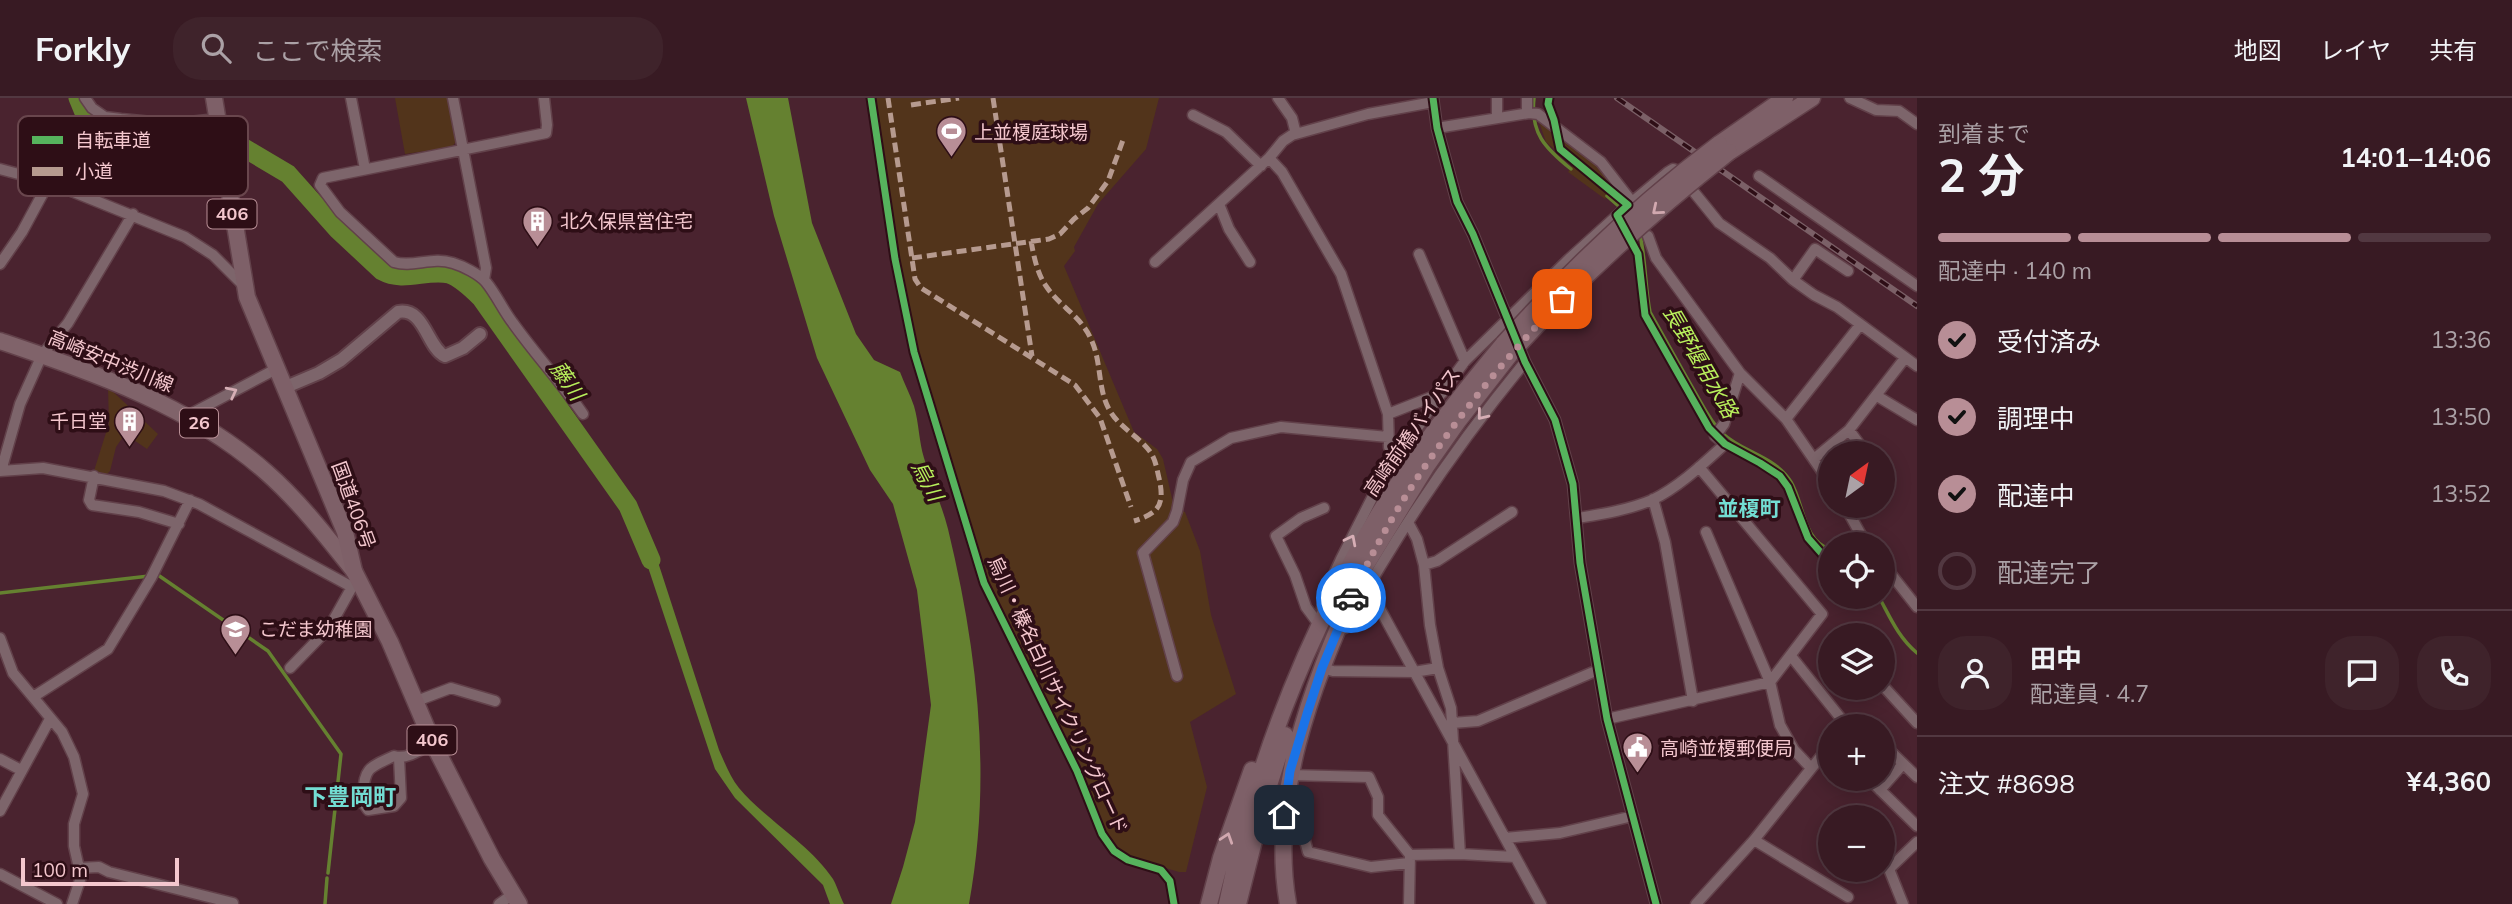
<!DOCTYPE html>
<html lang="ja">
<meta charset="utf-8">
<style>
:root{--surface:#381a23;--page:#3f232b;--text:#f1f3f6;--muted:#aba1a6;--line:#523841;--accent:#b88e96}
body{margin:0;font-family:Mulish,"Noto Sans JP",sans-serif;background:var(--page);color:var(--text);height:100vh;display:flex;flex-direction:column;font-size:26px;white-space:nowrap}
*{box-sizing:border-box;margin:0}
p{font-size:23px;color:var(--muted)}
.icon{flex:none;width:38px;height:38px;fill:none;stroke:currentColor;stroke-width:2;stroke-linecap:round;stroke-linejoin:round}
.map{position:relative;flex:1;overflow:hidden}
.side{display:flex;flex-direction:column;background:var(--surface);width:595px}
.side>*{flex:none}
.needle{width:46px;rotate:33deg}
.controls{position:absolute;left:1818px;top:343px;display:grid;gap:14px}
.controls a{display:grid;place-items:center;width:77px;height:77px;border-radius:50%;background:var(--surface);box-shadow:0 4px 18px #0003,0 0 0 2px var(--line);font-size:35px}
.scale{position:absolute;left:21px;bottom:18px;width:158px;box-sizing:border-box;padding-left:7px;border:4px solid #f4c7ce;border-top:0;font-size:19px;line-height:24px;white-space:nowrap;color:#f4c7ce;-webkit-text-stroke:5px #2e0e16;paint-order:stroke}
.pin{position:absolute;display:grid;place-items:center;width:60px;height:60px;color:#fff;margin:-30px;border-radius:14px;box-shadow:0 4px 10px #0006}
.courier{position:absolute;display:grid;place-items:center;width:70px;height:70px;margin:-35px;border:5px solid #1a73e8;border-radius:50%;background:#fff;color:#222;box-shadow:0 2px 9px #0007}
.headline em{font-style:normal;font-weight:700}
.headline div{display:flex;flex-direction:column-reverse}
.headline{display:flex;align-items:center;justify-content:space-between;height:119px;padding:0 21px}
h1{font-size:46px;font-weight:700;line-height:52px}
.bar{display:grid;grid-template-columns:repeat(4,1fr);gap:10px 7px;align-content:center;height:84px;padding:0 21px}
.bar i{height:9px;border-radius:5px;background:var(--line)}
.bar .active{background:var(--accent)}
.bar p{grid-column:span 4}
.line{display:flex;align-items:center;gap:18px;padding:0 21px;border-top:2px solid var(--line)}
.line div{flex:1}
.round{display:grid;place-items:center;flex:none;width:74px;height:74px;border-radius:28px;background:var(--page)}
ol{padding:0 21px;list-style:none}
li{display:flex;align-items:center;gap:21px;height:77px}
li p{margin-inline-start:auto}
li .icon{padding:7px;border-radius:50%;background:var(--accent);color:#111;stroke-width:4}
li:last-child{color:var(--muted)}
li i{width:38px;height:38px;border:4px solid var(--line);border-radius:50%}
header{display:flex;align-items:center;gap:42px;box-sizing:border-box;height:98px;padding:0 35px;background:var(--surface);border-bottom:2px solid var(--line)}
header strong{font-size:33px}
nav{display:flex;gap:38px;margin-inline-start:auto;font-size:24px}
.search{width:490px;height:63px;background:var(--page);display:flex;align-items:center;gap:18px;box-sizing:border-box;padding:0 24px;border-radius:28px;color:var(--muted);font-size:26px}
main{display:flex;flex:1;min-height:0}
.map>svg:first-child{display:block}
.green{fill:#52341b}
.water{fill:#658130}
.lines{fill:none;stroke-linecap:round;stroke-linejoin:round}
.stream{stroke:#658130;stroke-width:3.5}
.river{stroke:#658130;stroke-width:19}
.minor-casing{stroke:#62414a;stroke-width:13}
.tertiary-casing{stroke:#62414a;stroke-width:16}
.primary-casing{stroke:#62414a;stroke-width:19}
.trunk-casing{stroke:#62414a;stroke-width:19}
.minor{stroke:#7d656b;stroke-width:10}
.tertiary{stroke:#7d656b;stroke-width:12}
.primary{stroke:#80636a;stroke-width:16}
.trunk{stroke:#7e6068;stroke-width:16}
.rail-casing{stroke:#7b6067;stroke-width:6}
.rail{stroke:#2e0e16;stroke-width:3.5;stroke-dasharray:10;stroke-linecap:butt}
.trunk-bridge-casing{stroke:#62414a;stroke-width:19;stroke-linecap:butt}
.trunk-bridge{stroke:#7e6068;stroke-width:16}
.quiet{stroke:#b69a8f;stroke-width:5;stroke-dasharray:10 5;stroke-linecap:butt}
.cycleway-casing{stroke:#2e0e16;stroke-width:11}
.cycleway{stroke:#56b35d;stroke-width:7}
.oneway{stroke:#d1a8af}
.oneway2{stroke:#d6aeb5}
.done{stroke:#b88e96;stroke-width:7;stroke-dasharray:0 12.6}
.route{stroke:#1a73e8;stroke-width:9}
.labels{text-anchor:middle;stroke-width:7;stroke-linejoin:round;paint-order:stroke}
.shield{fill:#2e0e16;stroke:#b99097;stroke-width:2}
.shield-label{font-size:18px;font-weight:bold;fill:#f4c7ce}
.poi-label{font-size:19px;fill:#f4c7ce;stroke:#2e0e16;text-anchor:start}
.street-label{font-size:19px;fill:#f4c7ce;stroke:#2e0e16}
.water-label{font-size:21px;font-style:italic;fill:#b8f05c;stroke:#2e0e16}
.neighbourhood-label{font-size:21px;font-weight:bold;fill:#73ddd3;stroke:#2e0e16}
.quarter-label{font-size:23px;font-weight:bold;fill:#73ddd3;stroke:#2e0e16}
.key{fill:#2e0e16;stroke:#69464d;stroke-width:2}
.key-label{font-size:19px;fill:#f4c7ce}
</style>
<header>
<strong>Forkly</strong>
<div class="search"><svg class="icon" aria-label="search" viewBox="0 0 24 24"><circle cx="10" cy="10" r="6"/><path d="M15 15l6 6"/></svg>ここで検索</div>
<nav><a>地図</a><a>レイヤ</a><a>共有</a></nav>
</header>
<main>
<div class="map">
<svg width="1917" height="806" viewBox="0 0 1917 806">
<rect width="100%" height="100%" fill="#4a232f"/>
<!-- green -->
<path class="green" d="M395 0H449L457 42 452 49 405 56Z
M876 0H1159L1146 51 1098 106 1074 149 1075 153 1064 168 1134 334 1157 351 1163 361 1174 409 1185 414 1200 453 1211 517 1236 596 1190 624 1207 689 1186 774H1179L1135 761 1118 751 1106 734 1081 668 988 485 971 438 931 305 912 227 902 178Z
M1538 21 1595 63 1625 97 1621 102 1610 95 1605 101 1568 74 1573 67 1546 44Z
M108 289 158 336 147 351 125 336 116 349 110 373 107 376 94 373 109 325Z"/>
<!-- water -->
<path class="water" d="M746 0H788L812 125 856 236 874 262 900 274C904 285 910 296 914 308 919 325 919 344 924 360 931 384 942 407 948 431 978 555 992 680 969 806H891L903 769 915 724 931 607 917 492 893 406 870 372 817 260 774 118Z
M642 439 657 461 719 652C725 665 730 679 739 690 766 722 810 746 833 781 837 788 840 798 844 806H830L823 787 735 700 715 671 641 448Z"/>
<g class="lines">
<!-- stream -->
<path class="stream" d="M1534 0C1530 35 1545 50 1571 71
M1607 98 1622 111
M1640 137C1646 164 1645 188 1650 214 1665 241 1680 268 1695 294 1703 308 1710 323 1722 335 1743 355 1775 358 1791 384 1804 406 1803 443 1830 451
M0 495 158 477 268 553 341 656 328 775
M1879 499C1890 519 1898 539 1917 555
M325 806 327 780"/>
<!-- river -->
<path class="river" d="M78 0 85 17 106 29 176 35 200 33 229 41 288 76 337 131 382 173C404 185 426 171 449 176 461 180 472 191 481 200L628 408 651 462"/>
<defs>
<path id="minor" d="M85 0 92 10 105 19 121 21 172 26 217 21
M351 0 365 71
M453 0 486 170 484 182
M544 0 547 27 546 35 323 80 320 87 340 114 394 164C413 170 432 158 453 165 463 168 479 176 486 184 496 196 503 212 513 225 535 256 561 284 583 316
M1278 0 1292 20 1296 36
M1433 0 1437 30 1457 104 1473 136 1525 264 1555 322 1573 386 1580 465 1607 621 1656 806
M1850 0 1876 12 1899 13 1917 26
M1527 15V0
M1193 17 1226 34 1261 68
M1497 19V0
M1269 60 1282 74 1341 176 1388 316
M0 71 49 84 185 139 213 157 244 188
M1759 78 1917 188
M1632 104 1668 74 1673 71 1676 72 1719 125 1770 160 1793 182 1814 197 1837 209 1917 268
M1219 106 1229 131 1250 164
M1648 138 1656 160 1740 275 1786 321 1830 385
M1419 156 1465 263
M1155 164 1269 60 1283 43 1292 37 1368 16 1433 4
M0 166 22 134 49 84
M1793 182 1815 151 1848 173
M1877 298 1917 322
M187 318 278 270
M1786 321 1860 227
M1849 332 1866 355
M1815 360 1849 332 1905 260
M1398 366 1389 349 1388 316 1442 295
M0 373 43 370 164 393 199 406 352 489 361 485
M1 373 20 306 42 257 68 225 133 116
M94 378 89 402 92 407 139 414 179 426
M1653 401 1665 444 1693 603
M1845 408 1866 446
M1578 420C1602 416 1628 412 1652 402 1679 389 1703 366 1725 346L1715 338 1724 326 1740 275
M1409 426 1417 441 1424 467 1430 527 1438 570 1451 610 1460 756
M1706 434 1770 584 1780 627 1794 652 1811 670
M1883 466 1917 509
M1424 467 1437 463 1512 414
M1373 498 1541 806
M1322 510 1329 487 1341 461 1373 398 1429 312 1465 263 1569 161 1632 104 1601 64 1538 16 1529 15 1437 30
M1320 528 1306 509 1295 477 1276 438 1301 420 1324 410
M1345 530C1396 436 1457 347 1525 264
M0 540 13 575 62 634 74 659 83 696 74 726V748L81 779 72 806
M1791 558 1847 628
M1324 567 1322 570 1333 573 1414 574 1438 570
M290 570 329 530 352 489
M1177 578 1143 455 1173 424 1177 413 1183 382 1191 364 1231 340 1281 329 1388 339
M1885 590 1917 625
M33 599 108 551 151 480 190 402
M414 604 451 590 495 603
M1607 621 1770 584 1822 516 1699 369
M1452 625 1478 623 1598 572
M1863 628H1865
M1883 646 1917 679
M399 660 401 700 394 708 368 712 362 703C366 671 363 672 394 658 407 662 422 651 433 645
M0 661 21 672
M1289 677 1369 679 1378 699V717L1410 757 1409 806
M1869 681 1917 728
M1880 692 1903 666
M0 713 50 621
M1283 739H1304L1308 754 1371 769 1409 765
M1505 740 1560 735 1633 718
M1754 742 1848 799
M1410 757 1460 756 1515 759
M79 770 99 769 109 774 233 805
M0 776 57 806
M499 806 513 796
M1696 806 1754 742 1830 647
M1903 806 1889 771 1917 744"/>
<path id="tertiary" d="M286 289 319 275 341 262 398 214C425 209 427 250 445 258L463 250 480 236"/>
<path id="primary" d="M0 243C94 275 190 307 266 374 299 403 327 439 354 473"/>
<path id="trunk" d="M214 0 247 199 345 434 354 473 390 544 433 645 492 761 519 806
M1719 46 1785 0
M1729 54 1812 0
M1345 501 1426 369 1459 322 1512 254
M1209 806 1221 760 1252 672
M1227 806C1260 640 1334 469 1435 332 1457 302 1480 274 1504 245
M1238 806 1264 703 1285 637
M1288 806C1269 698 1311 591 1354 493"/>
</defs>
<!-- minor casing -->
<use href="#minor" class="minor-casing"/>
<!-- tertiary casing -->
<use href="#tertiary" class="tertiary-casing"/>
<!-- primary casing -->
<use href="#primary" class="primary-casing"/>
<!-- trunk casing -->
<use href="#trunk" class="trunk-casing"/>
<!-- minor -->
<use href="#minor" class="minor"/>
<!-- tertiary -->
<use href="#tertiary" class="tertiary"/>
<!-- primary -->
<use href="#primary" class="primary"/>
<!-- trunk -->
<use href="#trunk" class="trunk"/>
<defs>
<path id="rail" d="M1617 0 1917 208"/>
</defs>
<!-- rail casing -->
<use href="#rail" class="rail-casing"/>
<!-- rail -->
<use href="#rail" class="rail"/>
<defs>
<path id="trunk-bridge" d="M1504 245C1570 172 1640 105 1719 46
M1512 254C1579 180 1652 115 1729 54"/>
</defs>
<!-- trunk-bridge casing -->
<use href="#trunk-bridge" class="trunk-bridge-casing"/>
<!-- trunk-bridge -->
<use href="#trunk-bridge" class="trunk-bridge"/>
<!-- quiet -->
<path class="quiet" d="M888 0 915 181 921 190 1075 287 1100 320 1131 409
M993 0 1032 258
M911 7 959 0
M1031 143C1034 159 1037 175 1046 188 1060 209 1080 217 1091 241 1102 264 1097 291 1110 313 1120 330 1140 339 1151 355 1156 363 1157 372 1159 380 1165 407 1159 415 1134 423
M912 160 1049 141 1060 136 1074 121 1088 110 1108 83 1123 42"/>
<defs>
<path id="cycleway" d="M871 0 895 161 914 254 984 485 1077 673 1102 736 1114 753 1128 762 1161 772 1170 783 1174 806
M1433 0 1437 30 1457 104 1473 136 1525 264 1555 322 1573 386 1580 465 1607 621 1656 806
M1549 0 1548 6 1554 22 1560 51 1628 107 1617 117 1638 156 1645 217 1709 330 1725 346 1760 365 1780 378 1788 389 1808 440 1830 465"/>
</defs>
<!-- cycleway casing -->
<use href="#cycleway" class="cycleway-casing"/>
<!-- cycleway -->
<use href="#cycleway" class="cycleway"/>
</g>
<!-- one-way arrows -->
<defs><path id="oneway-chevron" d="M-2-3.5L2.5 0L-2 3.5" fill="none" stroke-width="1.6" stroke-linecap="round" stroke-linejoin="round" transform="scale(1.75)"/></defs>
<g class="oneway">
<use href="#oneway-chevron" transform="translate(1657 112) rotate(140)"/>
<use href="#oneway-chevron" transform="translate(1227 740) rotate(-72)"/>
</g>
<g class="oneway2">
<use href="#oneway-chevron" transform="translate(232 294) rotate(-27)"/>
<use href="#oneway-chevron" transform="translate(1482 317) rotate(129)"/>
<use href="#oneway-chevron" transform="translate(1351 442) rotate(-63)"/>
</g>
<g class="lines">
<!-- done -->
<path class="done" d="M1351 500C1401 389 1478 288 1562 201"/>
<!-- route -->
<path class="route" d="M1284 717 1290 673 1307 616 1322 570 1351 500"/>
</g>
<!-- icons -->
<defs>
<symbol id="stadium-pin" viewBox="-11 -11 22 30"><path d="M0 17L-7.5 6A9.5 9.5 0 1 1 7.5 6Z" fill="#b88e96" stroke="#2e0e16"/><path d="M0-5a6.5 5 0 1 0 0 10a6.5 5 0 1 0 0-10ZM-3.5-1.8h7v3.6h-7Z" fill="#fff"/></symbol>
<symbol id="building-pin" viewBox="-11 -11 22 30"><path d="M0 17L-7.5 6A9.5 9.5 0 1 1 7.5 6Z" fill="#b88e96" stroke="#2e0e16"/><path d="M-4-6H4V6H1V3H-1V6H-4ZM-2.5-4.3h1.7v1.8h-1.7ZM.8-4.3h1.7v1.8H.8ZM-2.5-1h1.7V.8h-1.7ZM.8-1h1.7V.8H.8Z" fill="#fff"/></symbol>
<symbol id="school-pin" viewBox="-11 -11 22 30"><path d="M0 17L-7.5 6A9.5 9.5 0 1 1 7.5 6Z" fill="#b88e96" stroke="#2e0e16"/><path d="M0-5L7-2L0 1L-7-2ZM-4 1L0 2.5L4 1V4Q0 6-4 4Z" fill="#fff"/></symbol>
<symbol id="civic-pin" viewBox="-11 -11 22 30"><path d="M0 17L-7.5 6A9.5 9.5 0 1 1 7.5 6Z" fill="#b88e96" stroke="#2e0e16"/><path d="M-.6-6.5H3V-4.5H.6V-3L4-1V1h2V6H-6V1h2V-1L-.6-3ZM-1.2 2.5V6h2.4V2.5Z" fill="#fff"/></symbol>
</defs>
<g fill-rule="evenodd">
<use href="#stadium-pin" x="934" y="16" width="35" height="47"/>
<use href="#building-pin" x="520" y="106" width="35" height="47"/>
<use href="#building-pin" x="112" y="306" width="35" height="47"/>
<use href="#school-pin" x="218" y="514" width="35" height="47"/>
<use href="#civic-pin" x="1620" y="632" width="35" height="47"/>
</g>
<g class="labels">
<!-- shield labels -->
<g class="shield">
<rect x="207.5" y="101.5" width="49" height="29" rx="5"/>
<rect x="180" y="310.5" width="38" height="29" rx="5"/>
<rect x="407.5" y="627.5" width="49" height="29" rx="5"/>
</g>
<g class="shield-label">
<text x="232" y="122">406</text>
<text x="199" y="331">26</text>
<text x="432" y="648">406</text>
</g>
<!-- poi labels -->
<g class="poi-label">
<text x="974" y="41">上並榎庭球場</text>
<text x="560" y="130">北久保県営住宅</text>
<text x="107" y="330" text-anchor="end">千日堂</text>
<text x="259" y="538">こだま幼稚園</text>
<text x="1660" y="657">高崎並榎郵便局</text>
</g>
<!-- street labels -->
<g class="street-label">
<text transform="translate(111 263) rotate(22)" y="7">高崎安中渋川線</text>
<text transform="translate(1412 334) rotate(-55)" y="7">高崎前橋バイパス</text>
<text transform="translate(354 407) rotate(70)" y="7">国道406号</text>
<text transform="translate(1058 597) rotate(65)" y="7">烏川・榛名白川サイクリングロード</text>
</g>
<!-- water labels -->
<g class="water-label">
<text transform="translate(1700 264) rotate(60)" y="7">長野堰用水路</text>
<text transform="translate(567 283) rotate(55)" y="7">藤川</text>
<text transform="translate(927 383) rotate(62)" y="7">烏川</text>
</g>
<!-- neighbourhood labels -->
<g class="neighbourhood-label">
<text x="1749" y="418">並榎町</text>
</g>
<!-- quarter labels -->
<g class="quarter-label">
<text x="350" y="707">下豊岡町</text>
</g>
</g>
<!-- legend -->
<rect x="18" y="18" width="230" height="80" rx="10" class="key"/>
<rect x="32" y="38" width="31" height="8" fill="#56b35d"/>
<rect x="32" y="69" width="31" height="9" fill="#b69a8f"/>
<g class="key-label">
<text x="75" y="49">自転車道</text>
<text x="75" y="80">小道</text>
</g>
</svg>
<div class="controls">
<a><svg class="needle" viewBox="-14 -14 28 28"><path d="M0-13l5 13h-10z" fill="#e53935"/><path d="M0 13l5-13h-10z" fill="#aba1a6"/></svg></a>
<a><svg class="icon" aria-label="locate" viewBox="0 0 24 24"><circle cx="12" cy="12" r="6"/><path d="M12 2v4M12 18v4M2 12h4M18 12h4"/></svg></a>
<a><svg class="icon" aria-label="layers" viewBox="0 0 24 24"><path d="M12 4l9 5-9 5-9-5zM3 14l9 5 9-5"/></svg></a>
<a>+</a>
<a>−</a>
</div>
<div class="scale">100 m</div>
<div class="pin" style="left:1562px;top:201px;background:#ea580c"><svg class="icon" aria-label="bag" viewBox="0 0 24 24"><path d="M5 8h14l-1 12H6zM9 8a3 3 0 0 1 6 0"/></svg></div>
<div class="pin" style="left:1284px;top:717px;background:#1f2937"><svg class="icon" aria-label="home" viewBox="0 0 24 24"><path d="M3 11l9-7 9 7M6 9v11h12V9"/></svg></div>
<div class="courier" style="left:1351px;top:500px"><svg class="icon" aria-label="car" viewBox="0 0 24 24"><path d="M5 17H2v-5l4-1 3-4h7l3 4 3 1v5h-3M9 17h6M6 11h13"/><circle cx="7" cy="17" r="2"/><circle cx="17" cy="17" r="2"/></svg></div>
</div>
<section class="side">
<div class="headline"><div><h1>2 分</h1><p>到着まで</p></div><em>14:01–14:06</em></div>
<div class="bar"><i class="active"></i><i class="active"></i><i class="active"></i><i></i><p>配達中 · 140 m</p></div>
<ol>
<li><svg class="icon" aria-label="check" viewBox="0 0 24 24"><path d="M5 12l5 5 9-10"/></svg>受付済み<p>13:36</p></li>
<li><svg class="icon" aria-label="check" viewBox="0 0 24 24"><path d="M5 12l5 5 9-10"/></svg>調理中<p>13:50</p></li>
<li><svg class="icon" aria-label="check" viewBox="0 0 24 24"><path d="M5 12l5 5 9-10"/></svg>配達中<p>13:52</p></li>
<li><i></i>配達完了</li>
</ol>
<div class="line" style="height:126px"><a class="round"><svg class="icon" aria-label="person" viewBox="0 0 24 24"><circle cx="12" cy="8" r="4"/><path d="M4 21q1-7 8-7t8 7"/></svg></a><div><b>田中</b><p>配達員 · 4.7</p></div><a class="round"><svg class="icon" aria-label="chat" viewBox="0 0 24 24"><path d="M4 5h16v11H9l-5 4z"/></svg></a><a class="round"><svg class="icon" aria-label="phone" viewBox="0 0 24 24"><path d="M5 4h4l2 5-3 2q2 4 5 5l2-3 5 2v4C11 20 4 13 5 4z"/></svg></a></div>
<div class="line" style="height:91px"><div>注文 #8698</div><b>¥4,360</b></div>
</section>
</main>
